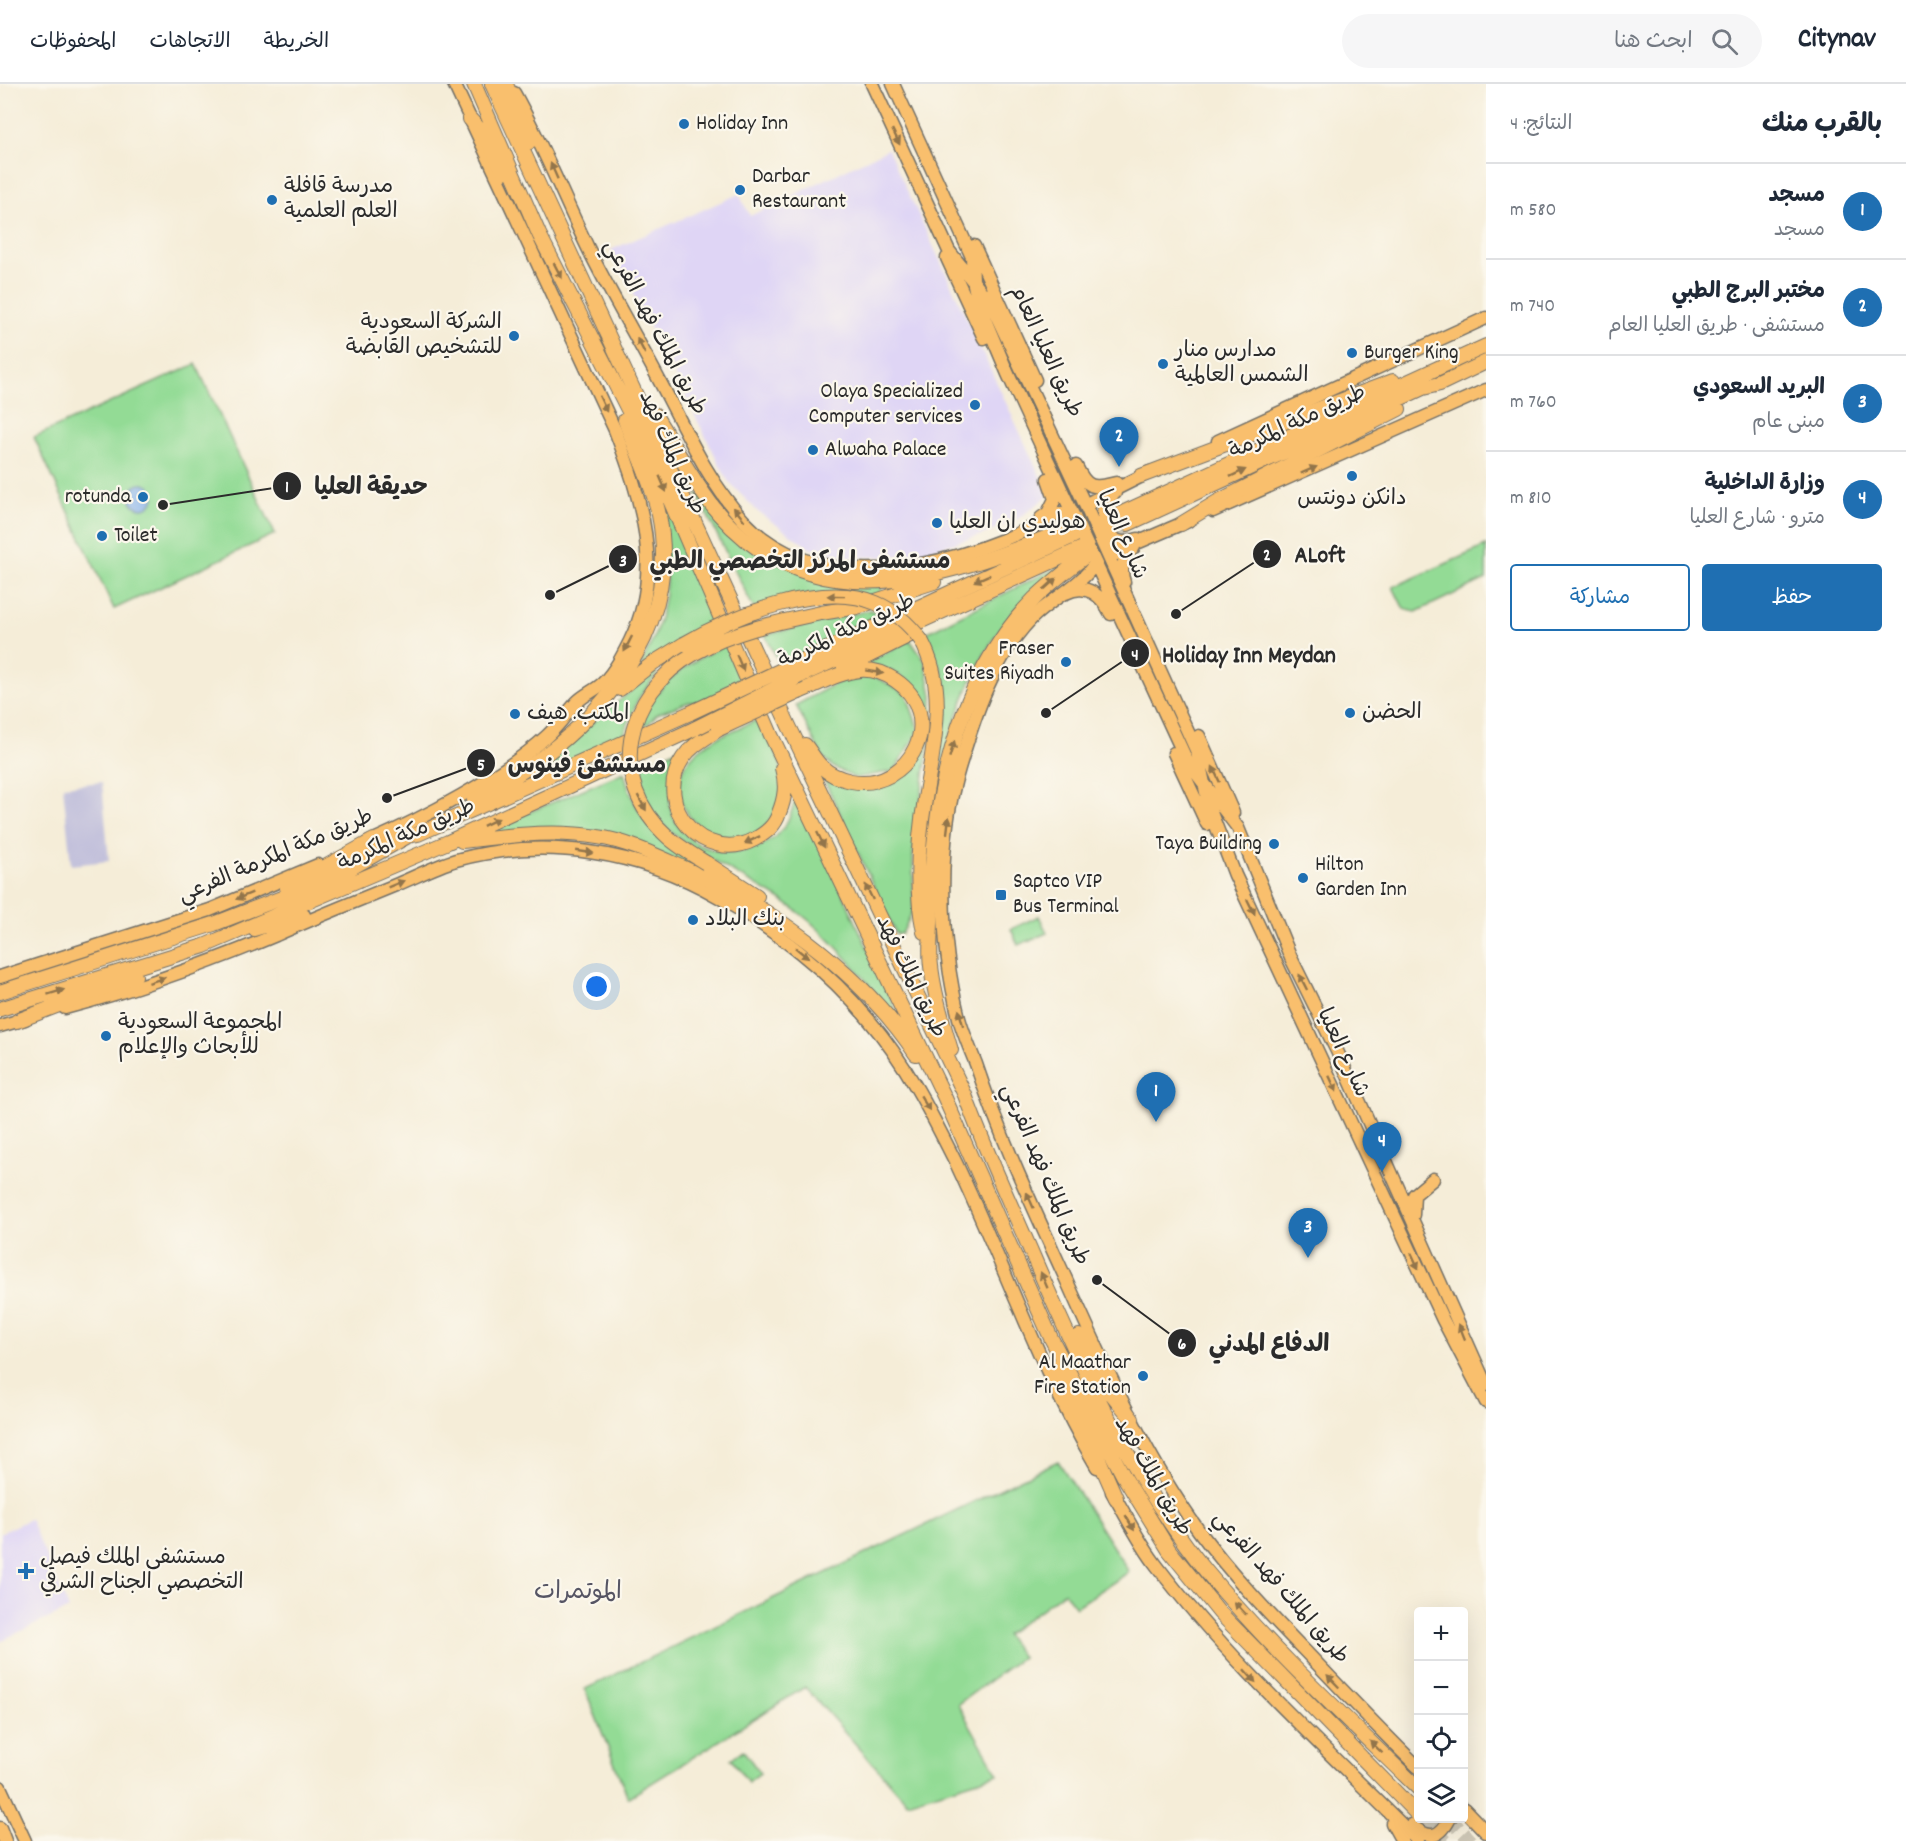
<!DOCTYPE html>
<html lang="ar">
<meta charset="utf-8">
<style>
:root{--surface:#fff;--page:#f6f6f7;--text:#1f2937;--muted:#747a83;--line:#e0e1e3;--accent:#1f6fb2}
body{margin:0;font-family:Dekko,"Playpen Sans Arabic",sans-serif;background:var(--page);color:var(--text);direction:rtl}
.controls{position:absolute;right:18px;bottom:18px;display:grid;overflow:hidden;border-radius:6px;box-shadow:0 6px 24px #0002}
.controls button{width:54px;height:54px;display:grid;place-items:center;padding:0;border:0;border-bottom:2px solid var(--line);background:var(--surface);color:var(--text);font:30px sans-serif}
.you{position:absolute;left:597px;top:903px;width:21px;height:21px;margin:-15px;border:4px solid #fff;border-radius:50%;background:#1a73e8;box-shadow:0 0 0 9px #1a73e833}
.badge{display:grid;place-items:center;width:39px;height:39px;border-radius:50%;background:var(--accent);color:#fff;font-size:20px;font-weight:700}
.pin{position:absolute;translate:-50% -50px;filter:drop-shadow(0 2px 3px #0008)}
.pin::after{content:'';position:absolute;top:32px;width:21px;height:18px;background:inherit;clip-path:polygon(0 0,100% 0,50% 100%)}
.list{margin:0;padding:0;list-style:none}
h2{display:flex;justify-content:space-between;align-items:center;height:78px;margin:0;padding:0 24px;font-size:26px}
h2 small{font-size:20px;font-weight:400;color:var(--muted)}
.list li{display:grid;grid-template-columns:39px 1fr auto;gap:18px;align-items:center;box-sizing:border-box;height:96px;padding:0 24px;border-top:2px solid var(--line)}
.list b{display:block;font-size:22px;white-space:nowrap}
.list p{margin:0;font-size:20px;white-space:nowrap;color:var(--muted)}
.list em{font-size:20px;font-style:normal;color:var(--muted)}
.actions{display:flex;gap:12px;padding:18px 24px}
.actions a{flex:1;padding:14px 0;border:2px solid var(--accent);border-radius:6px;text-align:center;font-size:21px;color:var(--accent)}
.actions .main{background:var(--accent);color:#fff}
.icon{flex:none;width:33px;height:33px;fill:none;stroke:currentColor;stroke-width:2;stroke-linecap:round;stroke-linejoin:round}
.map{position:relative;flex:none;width:1486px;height:1757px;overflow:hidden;direction:ltr}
header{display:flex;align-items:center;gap:36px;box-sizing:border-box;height:84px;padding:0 30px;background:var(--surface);border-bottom:2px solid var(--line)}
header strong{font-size:28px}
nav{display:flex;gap:33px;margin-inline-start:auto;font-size:21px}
.search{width:420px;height:54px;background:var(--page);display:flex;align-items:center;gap:15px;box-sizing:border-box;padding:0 21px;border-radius:33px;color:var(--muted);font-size:22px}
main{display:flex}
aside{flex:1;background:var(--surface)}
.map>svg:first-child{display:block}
.built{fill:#dfd5f5}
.industrial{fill:#c3c1db}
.green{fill:#93db95;stroke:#5f8360;stroke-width:1.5}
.water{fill:#80afea;stroke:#566d8a;stroke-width:1.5}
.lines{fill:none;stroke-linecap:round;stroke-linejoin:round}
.highway-tunnel{stroke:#cdc6b5;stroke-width:14;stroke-dasharray:14 7;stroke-linecap:butt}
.major-casing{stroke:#726f68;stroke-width:15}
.highway-casing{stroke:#726f68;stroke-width:16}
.major{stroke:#f9bf6d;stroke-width:12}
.highway{stroke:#f9bf6d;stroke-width:14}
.highway-bridge-casing{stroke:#726f68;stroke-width:16;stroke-linecap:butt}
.highway-bridge{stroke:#f9bf6d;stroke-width:14}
.oneway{fill:#92754c}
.poi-dot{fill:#1f6fb2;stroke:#fbf7ec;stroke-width:2}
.labels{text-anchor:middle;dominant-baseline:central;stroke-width:4.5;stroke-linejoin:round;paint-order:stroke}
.poi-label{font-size:22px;fill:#2b2b2b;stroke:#fbf7ec;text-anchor:start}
.street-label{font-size:22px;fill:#2b2b2b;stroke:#fbf7ec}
.neighbourhood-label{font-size:24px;fill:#565564;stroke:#fbf7ec}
.leader{fill:none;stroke:#2b2b2b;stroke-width:2}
.callout-dot{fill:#2b2b2b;stroke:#fbf7ec;stroke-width:2}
.mark-label{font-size:18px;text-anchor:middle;font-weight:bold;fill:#fff}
.callout-label{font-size:24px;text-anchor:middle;font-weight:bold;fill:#2b2b2b;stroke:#fbf7ec;stroke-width:4.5;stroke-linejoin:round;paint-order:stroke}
</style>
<header>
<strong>Citynav</strong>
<div class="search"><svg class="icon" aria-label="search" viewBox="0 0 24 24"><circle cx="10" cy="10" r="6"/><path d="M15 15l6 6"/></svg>ابحث هنا</div>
<nav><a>الخريطة</a><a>الاتجاهات</a><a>المحفوظات</a></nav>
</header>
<main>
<aside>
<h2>بالقرب منك<small>النتائج: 4</small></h2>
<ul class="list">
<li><span class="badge">1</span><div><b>مسجد</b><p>مسجد</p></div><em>580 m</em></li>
<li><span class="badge">2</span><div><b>مختبر البرج الطبي</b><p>مستشفى · طريق العليا العام</p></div><em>740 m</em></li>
<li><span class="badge">3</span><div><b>البريد السعودي</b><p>مبنى عام</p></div><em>760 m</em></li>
<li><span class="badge">4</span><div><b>وزارة الداخلية</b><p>مترو · شارع العليا</p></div><em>810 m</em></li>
</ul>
<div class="actions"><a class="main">حفظ</a><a>مشاركة</a></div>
</aside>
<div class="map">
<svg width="1486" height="1757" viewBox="0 0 1486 1757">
<rect width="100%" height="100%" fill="#fbf7ec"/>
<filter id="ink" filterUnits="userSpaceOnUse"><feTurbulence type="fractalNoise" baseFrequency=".0167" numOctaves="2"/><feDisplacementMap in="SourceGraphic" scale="12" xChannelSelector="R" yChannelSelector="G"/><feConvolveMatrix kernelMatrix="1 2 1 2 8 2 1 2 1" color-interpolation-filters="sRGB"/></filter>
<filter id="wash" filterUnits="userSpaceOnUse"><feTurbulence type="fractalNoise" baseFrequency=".008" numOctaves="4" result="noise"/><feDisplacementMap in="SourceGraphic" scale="24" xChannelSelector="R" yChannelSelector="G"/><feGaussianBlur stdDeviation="1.35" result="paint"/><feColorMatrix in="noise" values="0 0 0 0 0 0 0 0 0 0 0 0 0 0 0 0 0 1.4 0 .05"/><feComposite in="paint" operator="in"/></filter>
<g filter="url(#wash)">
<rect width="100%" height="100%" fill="#f5edd8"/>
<path class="built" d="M 888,65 L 1049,411 L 1018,435 L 982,451 L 930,466 L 890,473 L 849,473 L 810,464 L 758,428 L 728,397 L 611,166 L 739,110 L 750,132 Z
M 30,1435 L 69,1525 L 0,1557 L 0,1449 Z"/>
<path class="industrial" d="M 102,698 L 109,777 L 71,781 L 63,702 Z"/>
<path class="green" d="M 196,280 L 275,450 L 114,525 L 34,353 Z
M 695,406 L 743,457 L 881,503 L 882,510 L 754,525 Z
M 660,408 L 720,537 L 639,584 C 675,520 668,478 660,408 Z
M 1486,462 L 1486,495 L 1416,528 L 1404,525 L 1393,503 Z
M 1079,472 C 983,529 955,625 930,727 L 944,622 L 942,587 L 924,550 Z
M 870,526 L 882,532 L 780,580 L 765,551 Z
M 910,556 L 925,577 L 932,611 L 931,642 L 913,769 L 913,826 L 902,850 L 896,850 L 821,689 C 837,693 859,704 875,703 C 917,701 943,641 917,607 C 904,590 886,585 866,579 Z
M 729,559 L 744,599 L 704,618 L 689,618 L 657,630 L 649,639 L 637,644 C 655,599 687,579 729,559 Z
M 655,587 L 657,590 L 638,615 L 623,652 L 530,695 L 533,688 Z
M 871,591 L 906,609 L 919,647 L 894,687 L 855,694 L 833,683 L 822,672 L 796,621 L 844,595 Z
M 759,635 C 767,650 779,669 781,685 C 784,703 782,713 774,729 C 739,797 641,721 695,669 C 711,653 739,645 759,635 Z
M 688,660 C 684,673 668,711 670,722 C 681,770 738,780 774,754 C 788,744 793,724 797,709 L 905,946 C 874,907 837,857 797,827 C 756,797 689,770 656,734 C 644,721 640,702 635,685 Z
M 624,688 C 634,731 658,758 696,781 L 690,782 L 638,761 L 489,749 L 520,732 Z
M 1039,832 L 1047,849 L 1018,861 L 1011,845 Z
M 1058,1377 L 1129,1488 L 1076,1523 L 1064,1508 L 1006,1551 L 1022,1573 L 958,1620 L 998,1690 L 907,1718 L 805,1603 L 628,1714 L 585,1605 Z
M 743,1666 L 760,1689 L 748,1698 L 731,1675 Z"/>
<path class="water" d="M130 412a12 12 0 1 1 24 0a12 12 0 1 1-24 0Z"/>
</g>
<g filter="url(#ink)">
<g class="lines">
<path class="highway-tunnel" d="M 1074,452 L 1122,429
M 1083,474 L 1130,446
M 1449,1734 L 1471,1757
M 1423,1735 L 1446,1757"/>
<defs>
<path id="major" d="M 872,0 L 949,167 L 991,220 L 1086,423 L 1197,668 L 1210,726 L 1235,791 L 1443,1236 L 1486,1318
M 893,0 L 972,173 L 973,196 L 978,219 L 1008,290 L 1187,677 L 1238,744 L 1291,874 L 1337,967 L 1486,1301
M 514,9 C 542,59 563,112 588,164 C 610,209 636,252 659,296 C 685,344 706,395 743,436 C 822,522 968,479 1056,431 L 1062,429 L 1074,432
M 974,162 L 1035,296
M 947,174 L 984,254
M 1218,357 L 1486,234
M 1076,382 C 1087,405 1093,405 1116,399
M 1115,409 C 1111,412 1107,415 1105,419 C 1099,432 1108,457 1123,458 C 1128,458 1134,456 1138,455
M 1086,423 L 1092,417 L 1150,388
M 1213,427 L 1486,306
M 1041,434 L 1048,429 L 1055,415 L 1048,395
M 1103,460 L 1117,470 L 1139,458 L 1188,437
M 1095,479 C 1083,500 1050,516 1032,534 C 993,574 975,631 959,684 C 936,759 940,858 959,934 C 963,949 970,965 976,980 C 1000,1053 1033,1123 1065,1193 C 1104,1280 1143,1370 1199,1447 C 1231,1490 1269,1530 1306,1568 C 1343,1607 1380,1646 1418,1683
M 1124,498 C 1119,484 1124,474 1134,463
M 1066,509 C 1087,498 1102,512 1111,530
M 1199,652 L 1233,729
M 1174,669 L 1207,740
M 367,759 C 422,735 504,692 547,652 C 558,642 567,629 577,618 C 585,610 596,606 603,599 C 615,587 623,571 630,557 C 665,487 641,414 615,346 L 454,0
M 254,846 L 304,831
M 0,893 L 210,826 L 318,781
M 65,924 C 137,905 207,880 276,851 C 316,833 357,817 398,800 C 417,792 436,782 456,776 C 544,752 640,767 719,813 C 776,847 827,885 869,936 C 906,979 931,1029 956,1079 C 1004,1180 1040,1286 1097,1383
M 0,942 L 25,935
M 1413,1131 L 1414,1111 L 1433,1095
M 1112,1408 C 1127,1433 1139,1459 1157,1482 C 1234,1583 1329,1667 1418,1757
M 0,1703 L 25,1757
M 1464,1725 L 1486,1748
M 1392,1739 L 1402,1757
M 1411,1741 C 1428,1755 1439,1756 1450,1734
M 0,1744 L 5,1757"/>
<path id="highway" d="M 474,0 L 539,150 L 648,365 L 771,651 L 944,1012 L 1051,1254 L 1123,1391 L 1169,1466 L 1220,1529 L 1418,1731
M 492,0 L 789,642 L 965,1011 C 984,1064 1008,1114 1030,1165 C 1077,1274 1131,1395 1206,1487 C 1269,1563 1347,1635 1418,1704
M 506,0 L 528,59
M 470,35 L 485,51 L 504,88
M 654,330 C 675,362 695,402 719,430 C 819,543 954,490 1071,444
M 1141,392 L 1393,297
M 1122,429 L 1486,262
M 1128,440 L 1423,304 L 1440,300 L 1486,278
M 1181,440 L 1217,418 L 1399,325
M 821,529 L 857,523 L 934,498
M 921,556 C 949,607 933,661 925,715 C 918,757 915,806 924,848
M 792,581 L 1074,452
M 844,584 L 912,550
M 800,592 L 1080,465
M 620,605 L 653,579 L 684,560
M 799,608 C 819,600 839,588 860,586 C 873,585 884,589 895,596 C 948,631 911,708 851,697 C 841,695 829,690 822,683 C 815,677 811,668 805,661
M 719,645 C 706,654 692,661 683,674 C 651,721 704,782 755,755 C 766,749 775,742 779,729 C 785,714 787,701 782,684
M 474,716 C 578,661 685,561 659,431 C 652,398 636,368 625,336
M 462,757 C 507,752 552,745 598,753 C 625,757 651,769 675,780 C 766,819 860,886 916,970
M 706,779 L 757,812
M 287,804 L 374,756
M 0,908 L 214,840 L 310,803 L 346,787 L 408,752 L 418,750 L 690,629
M 0,925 L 204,862 L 448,758 L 696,644
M 17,937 L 135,892
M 951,966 C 943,940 934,909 931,882 C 929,867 931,851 931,836 C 930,725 953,598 1034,515 C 1049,500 1066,487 1083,474
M 1079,1252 L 1111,1309 L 1132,1335
M 1058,1282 L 1116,1414"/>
</defs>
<use href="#major" class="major-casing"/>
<use href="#highway" class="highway-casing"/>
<use href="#major" class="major"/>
<use href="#highway" class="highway"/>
<defs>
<path id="highway-bridge" d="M 684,560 C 732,532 823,496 876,519 C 895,527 909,540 921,556
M 690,629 L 792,581
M 696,644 L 800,592
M 719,645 L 799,608
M 706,779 C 693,771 679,763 668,753 C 605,697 624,609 695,569 C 733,547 778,538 821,529"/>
</defs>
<use href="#highway-bridge" class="highway-bridge-casing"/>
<use href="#highway-bridge" class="highway-bridge"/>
</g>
<defs><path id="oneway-solid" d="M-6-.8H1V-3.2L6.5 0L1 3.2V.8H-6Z" transform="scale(1.5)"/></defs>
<g class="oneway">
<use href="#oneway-solid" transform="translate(896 53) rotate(64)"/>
<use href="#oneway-solid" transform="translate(554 87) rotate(-114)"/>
<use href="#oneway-solid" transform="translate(558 187) rotate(62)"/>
<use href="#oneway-solid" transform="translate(641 262) rotate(-118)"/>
<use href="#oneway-solid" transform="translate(603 320) rotate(65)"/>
<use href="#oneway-solid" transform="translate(1309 386) rotate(-23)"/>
<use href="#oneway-solid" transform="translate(1238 389) rotate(-25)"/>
<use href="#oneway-solid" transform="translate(663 400) rotate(67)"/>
<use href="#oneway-solid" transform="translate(739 430) rotate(-129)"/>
<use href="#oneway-solid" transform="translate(982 494) rotate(156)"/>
<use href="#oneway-solid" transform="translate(1050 500) rotate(-42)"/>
<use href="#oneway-solid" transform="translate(836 512) rotate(-179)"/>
<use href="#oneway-solid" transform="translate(628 560) rotate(117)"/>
<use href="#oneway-solid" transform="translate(740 579) rotate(67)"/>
<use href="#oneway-solid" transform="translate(875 588) rotate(10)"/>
<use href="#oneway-solid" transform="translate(952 665) rotate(-73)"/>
<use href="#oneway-solid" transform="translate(1216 690) rotate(-115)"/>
<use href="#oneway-solid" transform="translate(642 719) rotate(61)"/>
<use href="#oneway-solid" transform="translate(491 738) rotate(-25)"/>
<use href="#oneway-solid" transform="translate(948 741) rotate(-83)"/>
<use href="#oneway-solid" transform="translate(752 756) rotate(155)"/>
<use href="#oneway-solid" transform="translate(821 756) rotate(64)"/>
<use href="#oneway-solid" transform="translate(585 768) rotate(8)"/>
<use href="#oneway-solid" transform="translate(396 800) rotate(-22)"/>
<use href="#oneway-solid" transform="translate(869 808) rotate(-116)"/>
<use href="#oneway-solid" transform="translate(244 812) rotate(158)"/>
<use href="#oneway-solid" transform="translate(1251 823) rotate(64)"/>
<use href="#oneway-solid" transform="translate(802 869) rotate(39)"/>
<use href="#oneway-solid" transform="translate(157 896) rotate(-18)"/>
<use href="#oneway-solid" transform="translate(1303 898) rotate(-117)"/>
<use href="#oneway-solid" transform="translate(56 908) rotate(-17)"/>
<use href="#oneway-solid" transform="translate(961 934) rotate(-105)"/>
<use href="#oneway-solid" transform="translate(1333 1000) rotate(65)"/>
<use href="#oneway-solid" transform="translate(925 1019) rotate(59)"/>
<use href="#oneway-solid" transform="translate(1030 1116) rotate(-114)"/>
<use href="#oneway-solid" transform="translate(1415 1177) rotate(65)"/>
<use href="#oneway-solid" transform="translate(1044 1196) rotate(-113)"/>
<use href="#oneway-solid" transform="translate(1462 1248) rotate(-112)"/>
<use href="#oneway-solid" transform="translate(1130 1439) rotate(60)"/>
<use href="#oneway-solid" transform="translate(1240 1524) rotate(-133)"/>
<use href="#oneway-solid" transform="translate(1250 1592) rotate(48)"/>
<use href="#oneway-solid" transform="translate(1333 1597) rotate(-134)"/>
<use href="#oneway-solid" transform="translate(1376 1663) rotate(-136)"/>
</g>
</g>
<g class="poi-dot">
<circle cx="684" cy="40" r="6"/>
<circle cx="740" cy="106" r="6"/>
<circle cx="272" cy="116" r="6"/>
<circle cx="514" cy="252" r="6"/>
<circle cx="1352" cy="269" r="6"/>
<circle cx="1163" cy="280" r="6"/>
<circle cx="975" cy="321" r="6"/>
<circle cx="813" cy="366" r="6"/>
<circle cx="1352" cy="392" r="6"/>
<circle cx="143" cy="413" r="6"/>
<circle cx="937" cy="439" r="6"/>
<circle cx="102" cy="452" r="6"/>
<circle cx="1066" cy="578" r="6"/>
<circle cx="1350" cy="629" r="6"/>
<circle cx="515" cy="630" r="6"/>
<circle cx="1274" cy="760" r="6"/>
<circle cx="1303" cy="794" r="6"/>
<rect x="995" y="805" width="12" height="12" rx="3"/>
<circle cx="693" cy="836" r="6"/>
<circle cx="106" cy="952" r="6"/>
<circle cx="1143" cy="1292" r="6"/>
<path d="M23 1478h6v6h6v6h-6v6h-6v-6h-6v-6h6z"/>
</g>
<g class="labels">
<g class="poi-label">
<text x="696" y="40">Holiday Inn</text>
<text x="752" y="93">Darbar<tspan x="752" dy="25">Restaurant</tspan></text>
<text x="284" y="103">مدرسة قافلة<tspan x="284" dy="25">العلم العلمية</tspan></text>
<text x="502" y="239" text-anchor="end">الشركة السعودية<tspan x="502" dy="25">للتشخيص القابضة</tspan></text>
<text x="1175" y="267">مدارس منار<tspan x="1175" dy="25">الشمس العالمية</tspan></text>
<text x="1364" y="269">Burger King</text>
<text x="963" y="308" text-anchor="end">Olaya Specialized<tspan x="963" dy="25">Computer services</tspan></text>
<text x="825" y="366">Alwaha Palace</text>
<text x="131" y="413" text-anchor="end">rotunda</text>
<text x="1352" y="415" text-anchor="middle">دانكن دونتس</text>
<text x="949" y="439">هوليدي ان العليا</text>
<text x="114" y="452">Toilet</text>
<text x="1054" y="565" text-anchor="end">Fraser<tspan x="1054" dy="25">Suites Riyadh</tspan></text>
<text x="1362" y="629">الحضن</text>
<text x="527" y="630">المكتب. هيف</text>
<text x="1262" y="760" text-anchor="end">Taya Building</text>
<text x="1315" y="781">Hilton<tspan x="1315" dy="25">Garden Inn</tspan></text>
<text x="1013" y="798">Saptco VIP<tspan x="1013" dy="25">Bus Terminal</tspan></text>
<text x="705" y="836">بنك البلاد</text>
<text x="118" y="939">المجموعة السعودية<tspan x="118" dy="25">للأبحاث والإعلام</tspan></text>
<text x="1131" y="1279" text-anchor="end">Al Maathar<tspan x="1131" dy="25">Fire Station</tspan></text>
<text x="40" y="1474">مستشفى الملك فيصل<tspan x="40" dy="25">التخصصي الجناح الشرقي</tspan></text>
</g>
<g class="street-label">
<text transform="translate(654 244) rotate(62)">طريق الملك فهد الفرعي</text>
<text transform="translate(1045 268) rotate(65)">طريق العليا العام</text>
<text transform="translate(1298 339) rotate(-25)">طريق مكة المكرمة</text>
<text transform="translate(671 369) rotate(66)">طريق الملك فهد</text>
<text transform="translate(1121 451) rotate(66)">شارع العليا</text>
<text transform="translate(847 548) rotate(-25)">طريق مكة المكرمة</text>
<text transform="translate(407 752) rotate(-24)">طريق مكة المكرمة</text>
<text transform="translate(276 773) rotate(-23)">طريق مكة المكرمة الفرعي</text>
<text transform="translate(910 893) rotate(64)">طريق الملك فهد</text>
<text transform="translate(1342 969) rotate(65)">شارع العليا</text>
<text transform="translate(1044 1091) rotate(67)">طريق الملك فهد الفرعي</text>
<text transform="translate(1152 1393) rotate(60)">طريق الملك فهد</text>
<text transform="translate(1280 1504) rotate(49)">طريق الملك فهد الفرعي</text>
</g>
<g class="neighbourhood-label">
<text x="578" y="1509">الموتمرات</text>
</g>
</g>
<path class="leader" d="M163 421L287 402M1176 530L1267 470M550 511L623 475M1046 629L1135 569M387 714L481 679M1097 1196L1182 1259"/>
<g class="callout-dot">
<circle cx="163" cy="421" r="6"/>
<circle cx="1176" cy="530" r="6"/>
<circle cx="550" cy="511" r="6"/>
<circle cx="1046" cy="629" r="6"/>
<circle cx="387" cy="714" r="6"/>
<circle cx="1097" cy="1196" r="6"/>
<circle cx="287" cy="402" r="15"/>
<circle cx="1267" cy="470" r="15"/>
<circle cx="623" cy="475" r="15"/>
<circle cx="1135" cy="569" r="15"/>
<circle cx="481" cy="679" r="15"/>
<circle cx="1182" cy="1259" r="15"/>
</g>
<g class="mark-label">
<text x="287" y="408">1</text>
<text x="1267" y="476">2</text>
<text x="623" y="482">3</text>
<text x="1135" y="576">4</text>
<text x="481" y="686">5</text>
<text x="1182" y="1265">6</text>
</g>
<g class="callout-label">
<text x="371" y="410">حديقة العليا</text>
<text x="1320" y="478">ALoft</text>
<text x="800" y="484">مستشفى المركز التخصصي الطبي</text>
<text x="1249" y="578">Holiday Inn Meydan</text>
<text x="587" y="688">مستشفئ فينوس</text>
<text x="1269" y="1267">الدفاع المدني</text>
</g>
</svg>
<div class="controls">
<button>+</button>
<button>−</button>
<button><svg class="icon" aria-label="locate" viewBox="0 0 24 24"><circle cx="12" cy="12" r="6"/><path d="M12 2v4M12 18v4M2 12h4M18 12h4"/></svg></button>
<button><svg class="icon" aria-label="layers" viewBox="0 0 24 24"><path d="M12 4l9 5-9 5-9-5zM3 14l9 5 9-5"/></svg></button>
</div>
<div class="you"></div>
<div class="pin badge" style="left:1156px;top:1038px">1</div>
<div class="pin badge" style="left:1119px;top:383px">2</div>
<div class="pin badge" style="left:1308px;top:1174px">3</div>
<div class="pin badge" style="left:1382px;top:1088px">4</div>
</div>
</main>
